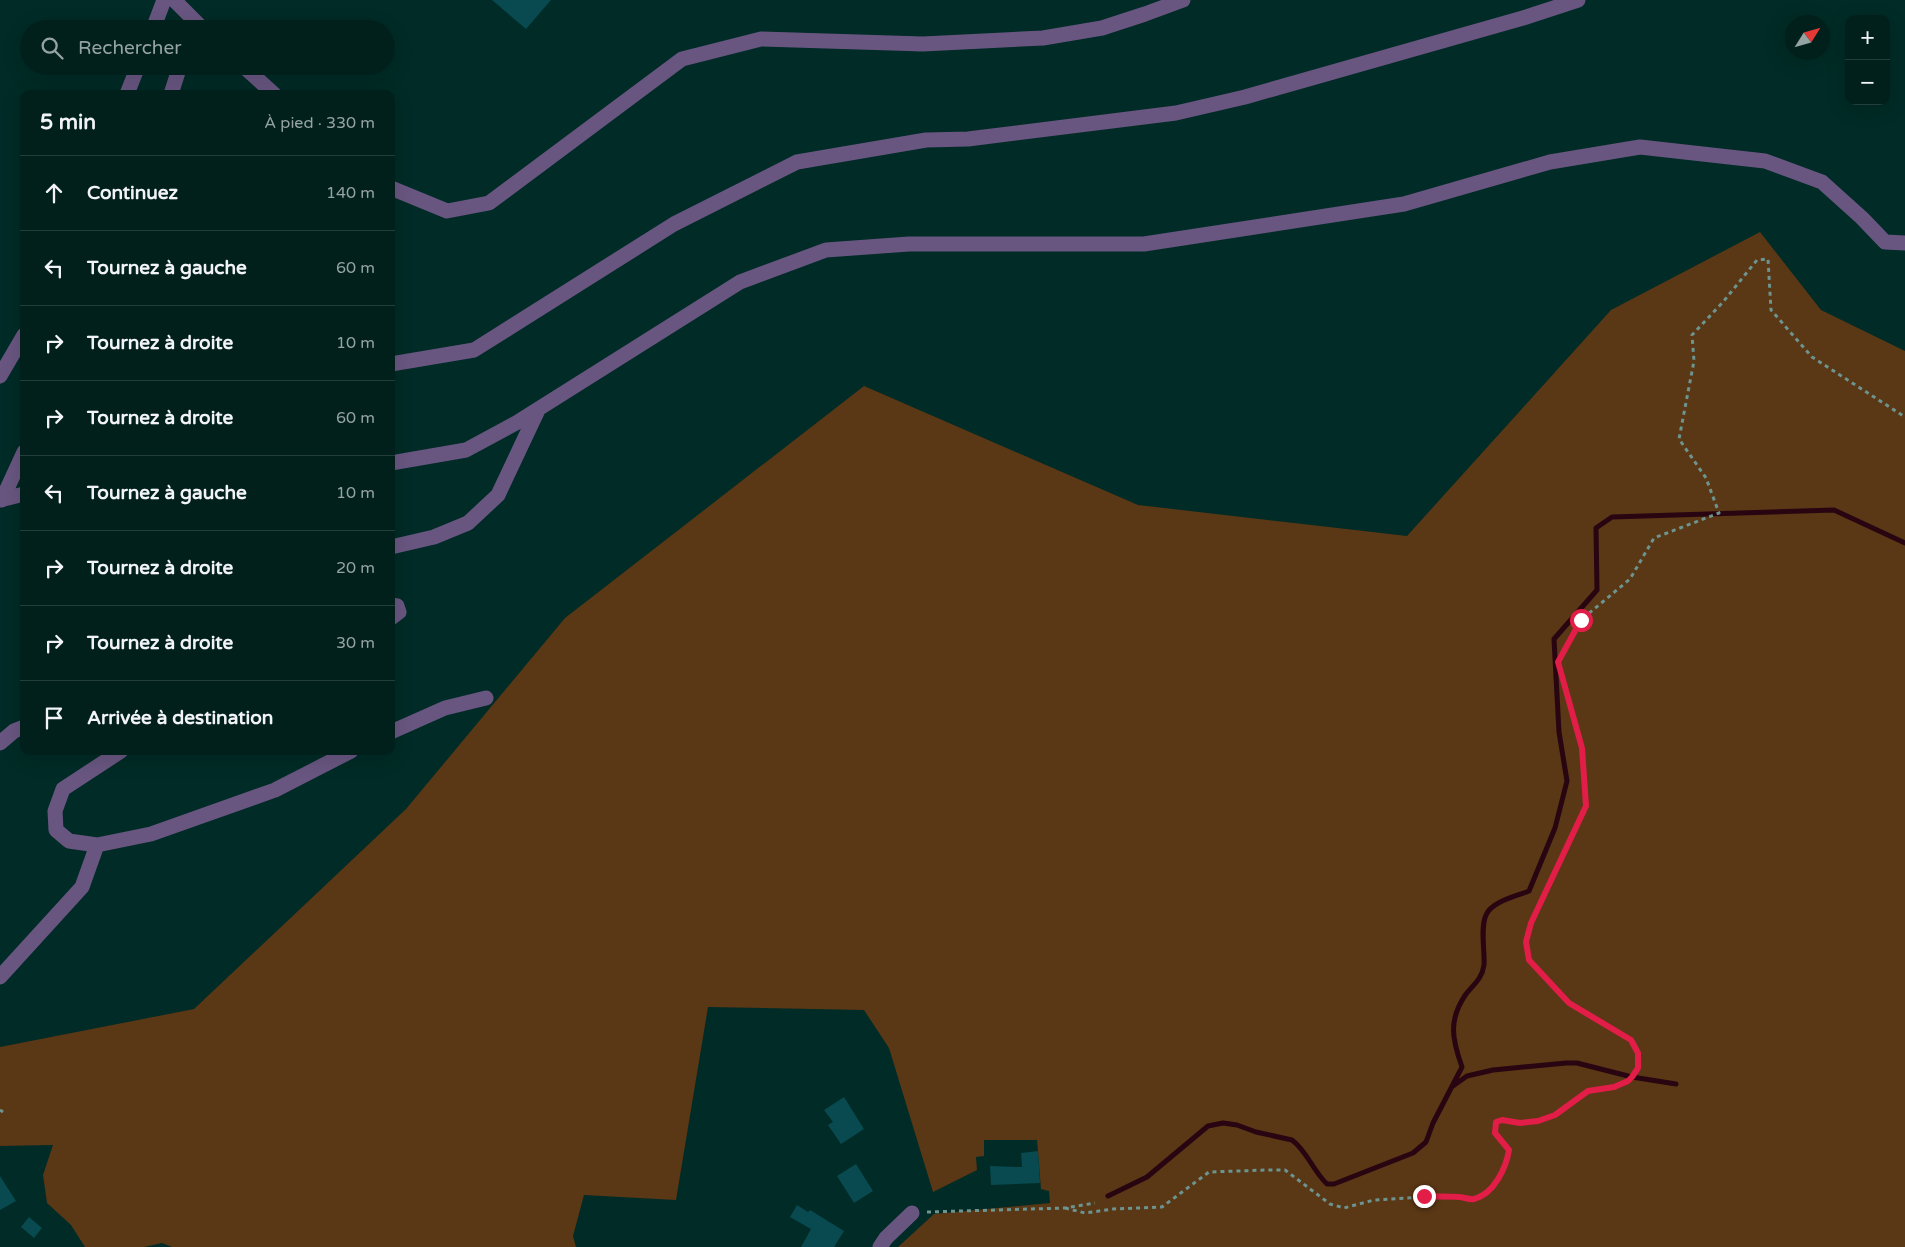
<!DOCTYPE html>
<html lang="fr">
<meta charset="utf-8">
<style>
:root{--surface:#01201c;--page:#0f2d29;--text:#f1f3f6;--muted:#96a3a3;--line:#233e3b}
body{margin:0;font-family:"Varela Round",sans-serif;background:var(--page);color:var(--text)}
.controls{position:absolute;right:15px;top:15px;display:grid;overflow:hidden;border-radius:10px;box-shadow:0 5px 20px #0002}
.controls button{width:45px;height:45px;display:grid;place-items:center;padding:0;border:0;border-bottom:1px solid var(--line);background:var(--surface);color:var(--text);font:25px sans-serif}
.compass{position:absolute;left:1785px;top:15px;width:45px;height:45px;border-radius:50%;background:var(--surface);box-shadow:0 5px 20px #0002;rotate:53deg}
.stop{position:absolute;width:15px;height:15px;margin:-11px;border:4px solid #e11d48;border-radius:50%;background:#fff}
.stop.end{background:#e11d48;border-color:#fff;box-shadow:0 1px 5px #0008}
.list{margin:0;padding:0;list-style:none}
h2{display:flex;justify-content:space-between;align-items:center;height:65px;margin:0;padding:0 20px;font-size:21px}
h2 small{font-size:16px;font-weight:400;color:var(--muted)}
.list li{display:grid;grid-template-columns:32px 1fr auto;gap:15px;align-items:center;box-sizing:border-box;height:75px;padding:0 20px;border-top:1px solid var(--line)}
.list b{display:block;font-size:19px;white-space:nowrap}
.list em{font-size:16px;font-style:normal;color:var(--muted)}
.icon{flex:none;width:28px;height:28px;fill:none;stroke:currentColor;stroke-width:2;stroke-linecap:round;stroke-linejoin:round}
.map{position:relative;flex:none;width:1905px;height:1247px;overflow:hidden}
.search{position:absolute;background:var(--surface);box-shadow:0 5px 20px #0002;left:20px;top:20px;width:375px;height:55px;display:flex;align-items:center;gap:12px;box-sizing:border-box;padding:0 18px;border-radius:28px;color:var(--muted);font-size:19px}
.panel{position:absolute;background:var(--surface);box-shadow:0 5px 20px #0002;left:20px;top:90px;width:375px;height:665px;border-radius:10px}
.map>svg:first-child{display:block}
.green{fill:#5a3715}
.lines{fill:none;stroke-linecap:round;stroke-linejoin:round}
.stream{stroke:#280511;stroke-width:5}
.building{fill:#084a4f}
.path{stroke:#6d948f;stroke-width:3;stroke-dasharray:4 4;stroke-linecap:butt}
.minor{stroke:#685680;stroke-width:15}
.route{stroke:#e11d48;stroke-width:6}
</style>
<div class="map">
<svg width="1905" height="1247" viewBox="0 0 1905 1247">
<rect width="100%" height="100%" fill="#012b26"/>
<path class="green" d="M 1760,232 L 1821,310 L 1905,351 L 1905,1247 L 898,1247 L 934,1214 L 1050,1203 L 1049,1191 L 1041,1189 L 1037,1140 L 984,1140 L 984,1156 L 976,1157 L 977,1170 L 933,1192 L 889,1048 L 864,1010 L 708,1007 L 676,1200 L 584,1195 L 573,1236 L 576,1247 L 172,1247 L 162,1243 L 144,1247 L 85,1247 L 71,1225 L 47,1203 L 43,1175 L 53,1145 L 0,1146 L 0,1047 L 194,1009 L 406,809 L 565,618 L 864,386 L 1138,505 L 1407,536 L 1611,310 Z"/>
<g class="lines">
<path class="stream" d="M 1453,1086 L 1467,1076 L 1493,1070 L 1566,1063 L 1577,1063 L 1632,1077 L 1676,1084
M 1108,1196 L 1147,1177 L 1208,1126 L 1223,1123 L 1237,1125 L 1256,1132 L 1292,1140 C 1307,1151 1313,1171 1327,1184 L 1334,1184 L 1413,1153 L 1426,1142 L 1433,1123 L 1462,1067 C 1452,1039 1448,1020 1466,994 C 1474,984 1482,979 1484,965 C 1485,951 1480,928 1486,915 C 1492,901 1517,896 1529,891 L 1555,828 L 1567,781 L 1559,732 L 1554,639 L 1597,590 L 1596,528 L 1612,517 L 1834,510 L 1905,543"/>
</g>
<path class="building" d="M 492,0 L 551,0 L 526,29 Z
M 844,1097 L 864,1129 L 841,1144 L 828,1125 L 833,1122 L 824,1110 Z
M 1038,1151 L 1040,1183 L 991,1185 L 990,1166 L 1022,1167 L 1021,1153 Z
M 856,1164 L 873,1191 L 854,1203 L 837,1176 Z
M 0,1176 L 16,1201 L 0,1210 Z
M 797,1205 L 808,1212 L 810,1210 L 844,1231 L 834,1247 L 801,1247 L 811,1229 L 790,1217 Z
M 29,1217 L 42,1228 L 34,1238 L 21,1227 Z"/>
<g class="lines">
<path class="path" d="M 0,1110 L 3,1112
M 1065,1208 L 1085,1213 L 1113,1209 L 1162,1207 L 1209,1172 L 1267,1170 L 1285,1170 L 1330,1204 L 1344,1208 L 1374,1200 L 1424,1197 L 1458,1197 L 1473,1199 L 1486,1192 L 1497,1181 L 1507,1163 L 1509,1150 L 1495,1133 L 1496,1122 L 1502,1120 L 1520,1123 L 1537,1121 L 1555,1115 L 1589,1091 L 1615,1087 L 1628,1081 L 1632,1077 L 1638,1068 L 1638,1053 L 1631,1040 L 1569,1003 L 1529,960 L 1526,942 L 1531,923 L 1586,806 L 1582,748 L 1558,662 L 1581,620 L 1630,579 L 1654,538 L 1719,513 L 1706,478 L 1679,439 L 1694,361 L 1692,335 L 1723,302 L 1757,260 L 1768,259 L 1771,310 L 1812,357 L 1905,417
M 927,1212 L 1065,1208 L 1095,1203"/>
<path class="minor" d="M 174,0 L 203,29
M 153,29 L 164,0
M 243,66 L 274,94
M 127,94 L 138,66
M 171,94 L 180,66
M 391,188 L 447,211 L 489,203 L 682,59 L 761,39 L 923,44 L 1043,38 L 1102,28 L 1145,14 L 1183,0
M 391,364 L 474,350 L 674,224 L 797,162 L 926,140 L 968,139 L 1176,113 L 1245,97 L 1523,18 L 1578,0
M 0,376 L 24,335
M 391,463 L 466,450 L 516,423 L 740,282 L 826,250 L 909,244 L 1144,244 L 1404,204 L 1550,162 L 1640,147 L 1765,161 L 1822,182 L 1862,218 L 1885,242 L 1905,243
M 0,500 L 24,494
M 2,500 L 24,452
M 391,547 L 434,537 L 468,523 L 498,495 L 538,410
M 391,605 L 397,606 L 399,612 L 391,618
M 391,732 L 445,708 L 486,698
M 0,743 L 14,731 L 24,727
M 121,751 L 63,789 L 55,811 L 56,830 L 69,841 L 97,845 L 151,834 L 275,790 L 351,751
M 0,977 L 82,887 L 97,845
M 880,1247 L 886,1238 L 912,1213"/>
</g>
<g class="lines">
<path class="route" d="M 1424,1196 C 1435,1197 1447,1196 1459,1197 C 1463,1197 1470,1200 1474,1199 C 1494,1194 1506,1168 1509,1150 L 1495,1133 L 1496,1122 L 1502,1120 L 1520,1123 L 1538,1121 L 1555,1115 L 1588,1091 L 1614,1087 L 1628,1081 L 1632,1077 L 1638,1068 L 1638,1053 L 1631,1040 L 1569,1003 L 1529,960 L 1526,942 L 1531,923 L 1586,806 L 1582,748 L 1558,662 L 1581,620"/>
</g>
</svg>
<div class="controls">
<button>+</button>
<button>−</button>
</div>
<svg class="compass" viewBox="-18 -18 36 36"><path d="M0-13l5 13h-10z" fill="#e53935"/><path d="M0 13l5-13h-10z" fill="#96a3a3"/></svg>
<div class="stop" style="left:1581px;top:620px"></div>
<div class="stop end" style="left:1424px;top:1196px"></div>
<div class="search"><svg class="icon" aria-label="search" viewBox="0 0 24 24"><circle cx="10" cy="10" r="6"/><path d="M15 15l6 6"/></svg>Rechercher</div>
<section class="panel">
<h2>5 min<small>À pied · 330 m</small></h2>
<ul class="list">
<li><svg class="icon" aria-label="ahead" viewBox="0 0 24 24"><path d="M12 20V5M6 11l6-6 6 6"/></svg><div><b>Continuez</b></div><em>140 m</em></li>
<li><svg class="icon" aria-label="left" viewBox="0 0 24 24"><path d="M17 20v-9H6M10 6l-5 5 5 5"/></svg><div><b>Tournez à gauche</b></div><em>60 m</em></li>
<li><svg class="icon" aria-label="right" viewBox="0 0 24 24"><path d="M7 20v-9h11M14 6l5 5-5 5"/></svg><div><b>Tournez à droite</b></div><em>10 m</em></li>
<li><svg class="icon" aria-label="right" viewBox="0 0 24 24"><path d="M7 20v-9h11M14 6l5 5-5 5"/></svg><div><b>Tournez à droite</b></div><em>60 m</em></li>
<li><svg class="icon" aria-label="left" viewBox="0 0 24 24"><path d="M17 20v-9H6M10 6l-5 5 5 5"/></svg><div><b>Tournez à gauche</b></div><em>10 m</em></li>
<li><svg class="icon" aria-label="right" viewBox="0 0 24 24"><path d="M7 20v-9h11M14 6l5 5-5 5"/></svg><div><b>Tournez à droite</b></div><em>20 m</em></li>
<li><svg class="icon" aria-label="right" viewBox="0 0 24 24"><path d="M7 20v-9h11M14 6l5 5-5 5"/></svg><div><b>Tournez à droite</b></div><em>30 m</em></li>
<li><svg class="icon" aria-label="arrive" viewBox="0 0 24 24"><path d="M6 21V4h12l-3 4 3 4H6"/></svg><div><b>Arrivée à destination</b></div></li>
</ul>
</section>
</div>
